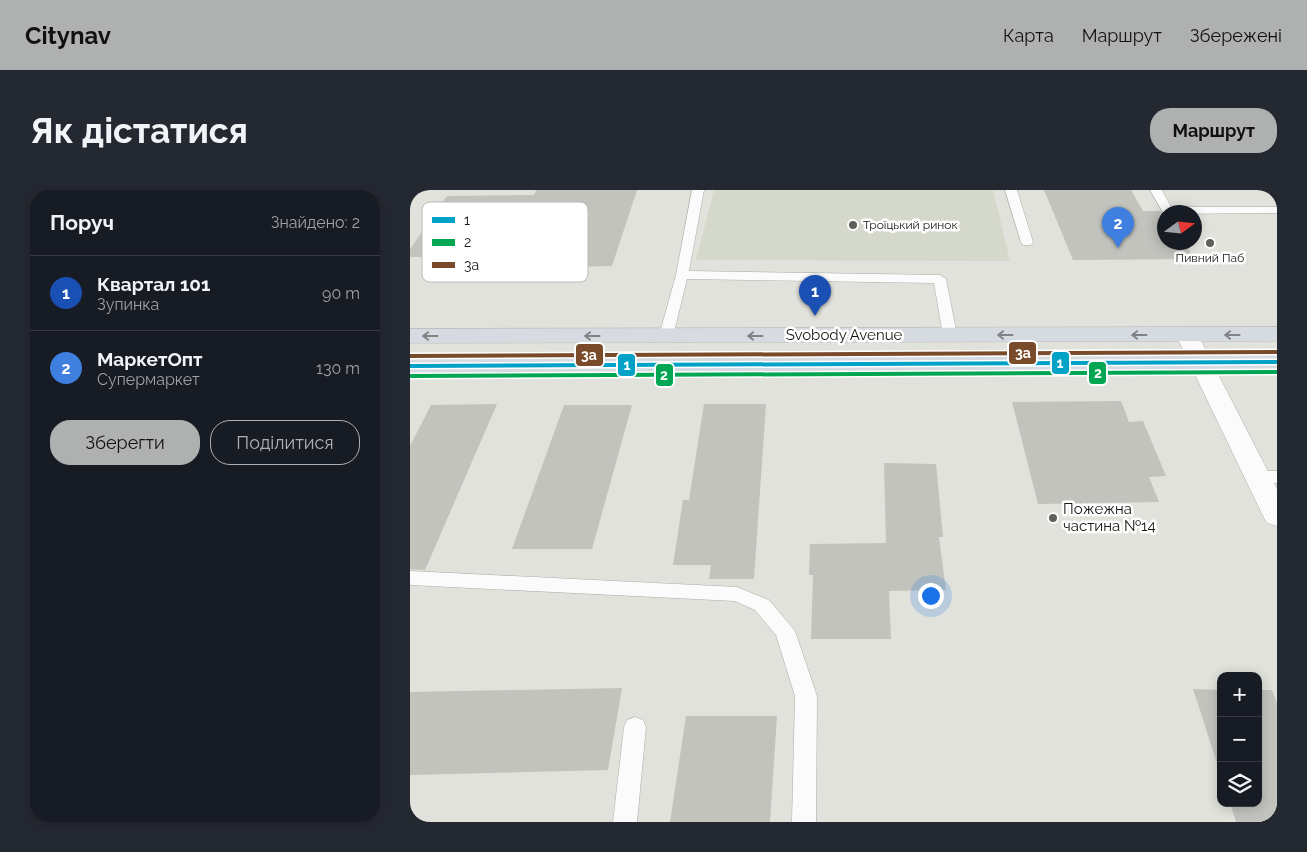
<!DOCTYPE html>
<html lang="uk">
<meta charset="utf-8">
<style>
:root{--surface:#171b24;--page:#242831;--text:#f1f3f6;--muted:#9ea1a6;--line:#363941;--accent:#afb0b0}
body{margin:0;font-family:Raleway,sans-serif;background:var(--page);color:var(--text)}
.controls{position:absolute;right:15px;bottom:15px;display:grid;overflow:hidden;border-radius:10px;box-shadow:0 2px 12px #0003}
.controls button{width:45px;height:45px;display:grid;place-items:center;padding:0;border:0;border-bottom:1px solid var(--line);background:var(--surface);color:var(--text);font:25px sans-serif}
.compass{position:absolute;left:747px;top:15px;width:45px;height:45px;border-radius:50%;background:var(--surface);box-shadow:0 2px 12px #0003;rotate:75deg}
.you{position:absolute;left:520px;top:405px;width:18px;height:18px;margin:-12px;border:4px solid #fff;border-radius:50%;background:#1a73e8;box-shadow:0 0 0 8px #1a73e833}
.badge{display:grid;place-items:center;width:32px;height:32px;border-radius:50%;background:var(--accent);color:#fff;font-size:16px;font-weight:700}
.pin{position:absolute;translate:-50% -41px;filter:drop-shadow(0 1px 2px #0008)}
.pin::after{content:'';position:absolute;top:26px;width:18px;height:15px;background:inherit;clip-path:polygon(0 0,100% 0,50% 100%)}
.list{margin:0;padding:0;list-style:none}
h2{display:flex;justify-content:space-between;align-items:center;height:65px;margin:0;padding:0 20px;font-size:21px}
h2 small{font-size:16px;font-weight:400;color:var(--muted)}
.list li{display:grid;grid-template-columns:32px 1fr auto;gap:15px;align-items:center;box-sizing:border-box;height:75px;padding:0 20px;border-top:1px solid var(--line)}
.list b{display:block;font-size:19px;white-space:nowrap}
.list p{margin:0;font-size:16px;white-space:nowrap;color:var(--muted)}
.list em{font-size:16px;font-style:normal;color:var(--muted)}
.actions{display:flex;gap:10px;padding:15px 20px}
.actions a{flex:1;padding:11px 0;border:1px solid var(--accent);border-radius:20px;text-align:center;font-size:18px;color:var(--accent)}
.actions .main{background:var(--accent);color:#111}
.icon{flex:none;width:28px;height:28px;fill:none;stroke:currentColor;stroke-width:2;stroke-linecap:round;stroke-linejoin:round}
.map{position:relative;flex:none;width:867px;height:632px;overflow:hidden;border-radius:20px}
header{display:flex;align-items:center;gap:30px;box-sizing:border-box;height:70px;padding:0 25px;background:var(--accent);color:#111}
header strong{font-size:24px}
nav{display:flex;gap:28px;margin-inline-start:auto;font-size:18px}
.intro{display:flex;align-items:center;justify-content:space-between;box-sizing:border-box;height:120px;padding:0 30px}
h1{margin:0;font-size:35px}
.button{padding:12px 22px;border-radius:20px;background:var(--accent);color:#111;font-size:18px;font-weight:700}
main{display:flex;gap:30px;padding:0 30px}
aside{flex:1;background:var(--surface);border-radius:20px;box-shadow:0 2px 12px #0003}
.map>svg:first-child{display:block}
.built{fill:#d5d9cb}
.building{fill:#c2c3bd}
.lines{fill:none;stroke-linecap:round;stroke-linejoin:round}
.lane-casing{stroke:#acada8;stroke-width:1}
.street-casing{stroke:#acada8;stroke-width:1}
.highway-casing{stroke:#bdbeba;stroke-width:1}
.path{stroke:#c1c2bf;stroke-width:2.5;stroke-dasharray:0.5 2.5;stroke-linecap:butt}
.lane{fill:#fafbfa;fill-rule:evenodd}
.street{fill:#fafbfa;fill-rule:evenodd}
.highway{fill:#d6dae1;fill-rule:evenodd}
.bus-1-casing{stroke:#fff;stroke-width:3}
.bus-2-casing{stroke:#fff;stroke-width:3}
.bus-3-casing{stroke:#fff;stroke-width:3}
.bus-1{fill:#01a2c5;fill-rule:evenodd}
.bus-2{fill:#00a651;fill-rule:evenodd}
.bus-3{fill:#7a4b2a;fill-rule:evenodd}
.oneway{stroke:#808385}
.poi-dot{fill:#5e5f5a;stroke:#fff;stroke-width:2}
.labels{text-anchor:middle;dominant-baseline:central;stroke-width:5;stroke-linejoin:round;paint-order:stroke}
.far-poi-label{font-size:12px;fill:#171814;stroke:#fff;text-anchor:start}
.street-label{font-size:15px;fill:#171814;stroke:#fff}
.poi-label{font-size:15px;fill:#171814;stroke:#fff;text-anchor:start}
.key{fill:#fff;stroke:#b9bab8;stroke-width:1}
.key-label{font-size:14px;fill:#171814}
.line-badge{stroke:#fff;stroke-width:2}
.badge-label{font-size:14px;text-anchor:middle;font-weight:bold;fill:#fff}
</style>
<header>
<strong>Citynav</strong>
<nav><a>Карта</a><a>Маршрут</a><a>Збережені</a></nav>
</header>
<div class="intro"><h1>Як дістатися</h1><a class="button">Маршрут</a></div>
<main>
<aside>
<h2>Поруч<small>Знайдено: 2</small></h2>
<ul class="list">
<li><span class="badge" style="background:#1a4fb4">1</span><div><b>Квартал 101</b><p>Зупинка</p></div><em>90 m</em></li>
<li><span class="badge" style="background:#3f7fe0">2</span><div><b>МаркетОпт</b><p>Супермаркет</p></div><em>130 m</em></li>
</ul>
<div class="actions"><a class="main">Зберегти</a><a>Поділитися</a></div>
</aside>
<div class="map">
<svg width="867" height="632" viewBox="0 0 867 632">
<rect width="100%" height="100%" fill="#e1e2db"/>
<path class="built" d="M 304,0 L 583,0 L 600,71 L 286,70 Z"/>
<path class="building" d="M 126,0 L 227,0 L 202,76 L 144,77 L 149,63 L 58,64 L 57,67 L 0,67 L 0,59 L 37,6 L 124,5 Z
M 634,0 L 721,0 L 733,21 L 750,21 L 754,26 L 754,52 L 775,52 L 784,69 L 663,70 Z
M 711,211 L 719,232 L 733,231 L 756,286 L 739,287 L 749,312 L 628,314 L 602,212 Z
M 87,214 L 15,380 L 0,379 L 0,256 L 21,215 Z
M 294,214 L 356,214 L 344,389 L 299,389 L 301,375 L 263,375 L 273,310 L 279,310 Z
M 154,215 L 222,215 L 182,359 L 102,359 Z
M 474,273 L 526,274 L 533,347 L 529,347 L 536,400 L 479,401 L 481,449 L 401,449 L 403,385 L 399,385 L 400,354 L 476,353 Z
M 212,498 L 198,580 L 0,585 L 0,502 Z
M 783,499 L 811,500 L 811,586 L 808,576 Z
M 848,500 L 862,500 L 867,513 L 867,632 L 826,632 L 820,613 L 848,613 Z
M 276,526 L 367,526 L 360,632 L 260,632 Z"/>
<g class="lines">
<defs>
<path id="lane" d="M 282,0 L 294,0 L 279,81 L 530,85 L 536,89 L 547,145 L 540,149 L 533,145 L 524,93 L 277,89 L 263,146 L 261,149 L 251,149 L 249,146 L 266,85 Z
M 595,0 L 607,0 L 623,52 L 621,55 L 613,55 L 611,52 Z
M 740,0 L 752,0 L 761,17 L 867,17 L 867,23 L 754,24 Z
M 859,0 L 867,0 L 867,6 L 863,5 Z
M 848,281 L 867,281 L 867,293 L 842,291 L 840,287 L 842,283 Z
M 0,381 L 327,397 L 359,410 L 385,441 L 407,506 L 406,632 L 382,632 L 385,506 L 366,445 L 345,420 L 325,411 L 0,395 Z
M 225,527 L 233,530 L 236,537 L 227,632 L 203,632 L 214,537 L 217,530 Z"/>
<path id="street" d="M 777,138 L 785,140 L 788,145 L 867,299 L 867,336 L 857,333 L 853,326 L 766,145 L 769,140 Z"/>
<path id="highway" d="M 867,137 L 867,151 L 0,153 L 0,139 Z
M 867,165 L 867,179 L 0,183 L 0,169 Z"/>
</defs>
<use href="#lane" class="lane-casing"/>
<use href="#street" class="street-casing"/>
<use href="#highway" class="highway-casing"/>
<path class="path" d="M 784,51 L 786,53"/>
<use href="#lane" class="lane"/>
<use href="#street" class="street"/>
<use href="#highway" class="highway"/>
<defs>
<path id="bus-1" d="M 867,170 L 867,174 L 0,178 L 0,174 Z"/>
<path id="bus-2" d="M 867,180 L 867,184 L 0,188 L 0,184 Z"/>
<path id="bus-3" d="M 867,160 L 867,164 L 0,168 L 0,164 Z"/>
</defs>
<use href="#bus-1" class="bus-1-casing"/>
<use href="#bus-2" class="bus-2-casing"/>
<use href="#bus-3" class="bus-3-casing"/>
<use href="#bus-1" class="bus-1"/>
<use href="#bus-2" class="bus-2"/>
<use href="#bus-3" class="bus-3"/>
</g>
<defs><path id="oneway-shaft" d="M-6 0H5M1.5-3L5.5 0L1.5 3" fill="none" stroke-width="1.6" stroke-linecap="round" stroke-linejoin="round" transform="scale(1.25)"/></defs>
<g class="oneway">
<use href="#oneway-shaft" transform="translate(595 145) rotate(180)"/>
<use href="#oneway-shaft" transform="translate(729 145) rotate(180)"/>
<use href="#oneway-shaft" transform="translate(822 145) rotate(180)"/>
<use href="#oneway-shaft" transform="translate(20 146) rotate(-180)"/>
<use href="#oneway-shaft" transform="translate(182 146) rotate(-180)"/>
<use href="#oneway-shaft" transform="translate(345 146) rotate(180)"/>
</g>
<g class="poi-dot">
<circle cx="443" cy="35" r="5"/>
<circle cx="800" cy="53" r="5"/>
<circle cx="643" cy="328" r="5"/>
</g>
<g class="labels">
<g class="far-poi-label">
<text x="453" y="35">Троїцький ринок</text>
<text x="800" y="68" text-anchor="middle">Пивний Паб</text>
</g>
<g class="street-label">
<text x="434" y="145">Svobody Avenue</text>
</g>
<g class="poi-label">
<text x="653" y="319">Пожежна<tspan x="653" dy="17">частина №14</tspan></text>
</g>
</g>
<rect x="12" y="12" width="166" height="80" rx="8" class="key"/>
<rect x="22" y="27" width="23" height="6" fill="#01a2c5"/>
<rect x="22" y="49" width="23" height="7" fill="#00a651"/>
<rect x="22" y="72" width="23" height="6" fill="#7a4b2a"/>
<g class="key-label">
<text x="54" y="35">1</text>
<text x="54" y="57">2</text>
<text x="54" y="80">3а</text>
</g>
<g class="line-badge">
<rect x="598" y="151" width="29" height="24" rx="5" fill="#7a4b2a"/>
<rect x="165" y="153" width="29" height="24" rx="5" fill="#7a4b2a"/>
<rect x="641" y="161" width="19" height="24" rx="5" fill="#01a2c5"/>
<rect x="207" y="163" width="19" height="24" rx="5" fill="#01a2c5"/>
<rect x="678" y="171" width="19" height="24" rx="5" fill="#00a651"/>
<rect x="245" y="173" width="19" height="24" rx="5" fill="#00a651"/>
</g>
<g class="badge-label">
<text x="613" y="168">3а</text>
<text x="179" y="170">3а</text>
<text x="650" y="178">1</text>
<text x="217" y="180">1</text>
<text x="688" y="188">2</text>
<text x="254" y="190">2</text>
</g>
</svg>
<div class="controls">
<button>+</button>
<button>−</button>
<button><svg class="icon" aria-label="layers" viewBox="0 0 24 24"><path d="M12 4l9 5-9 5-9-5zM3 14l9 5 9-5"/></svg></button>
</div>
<svg class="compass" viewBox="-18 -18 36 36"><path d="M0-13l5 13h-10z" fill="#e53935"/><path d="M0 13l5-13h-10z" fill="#9ea1a6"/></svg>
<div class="you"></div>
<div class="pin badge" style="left:405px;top:126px;background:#1a4fb4">1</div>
<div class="pin badge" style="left:708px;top:58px;background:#3f7fe0">2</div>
</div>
</main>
